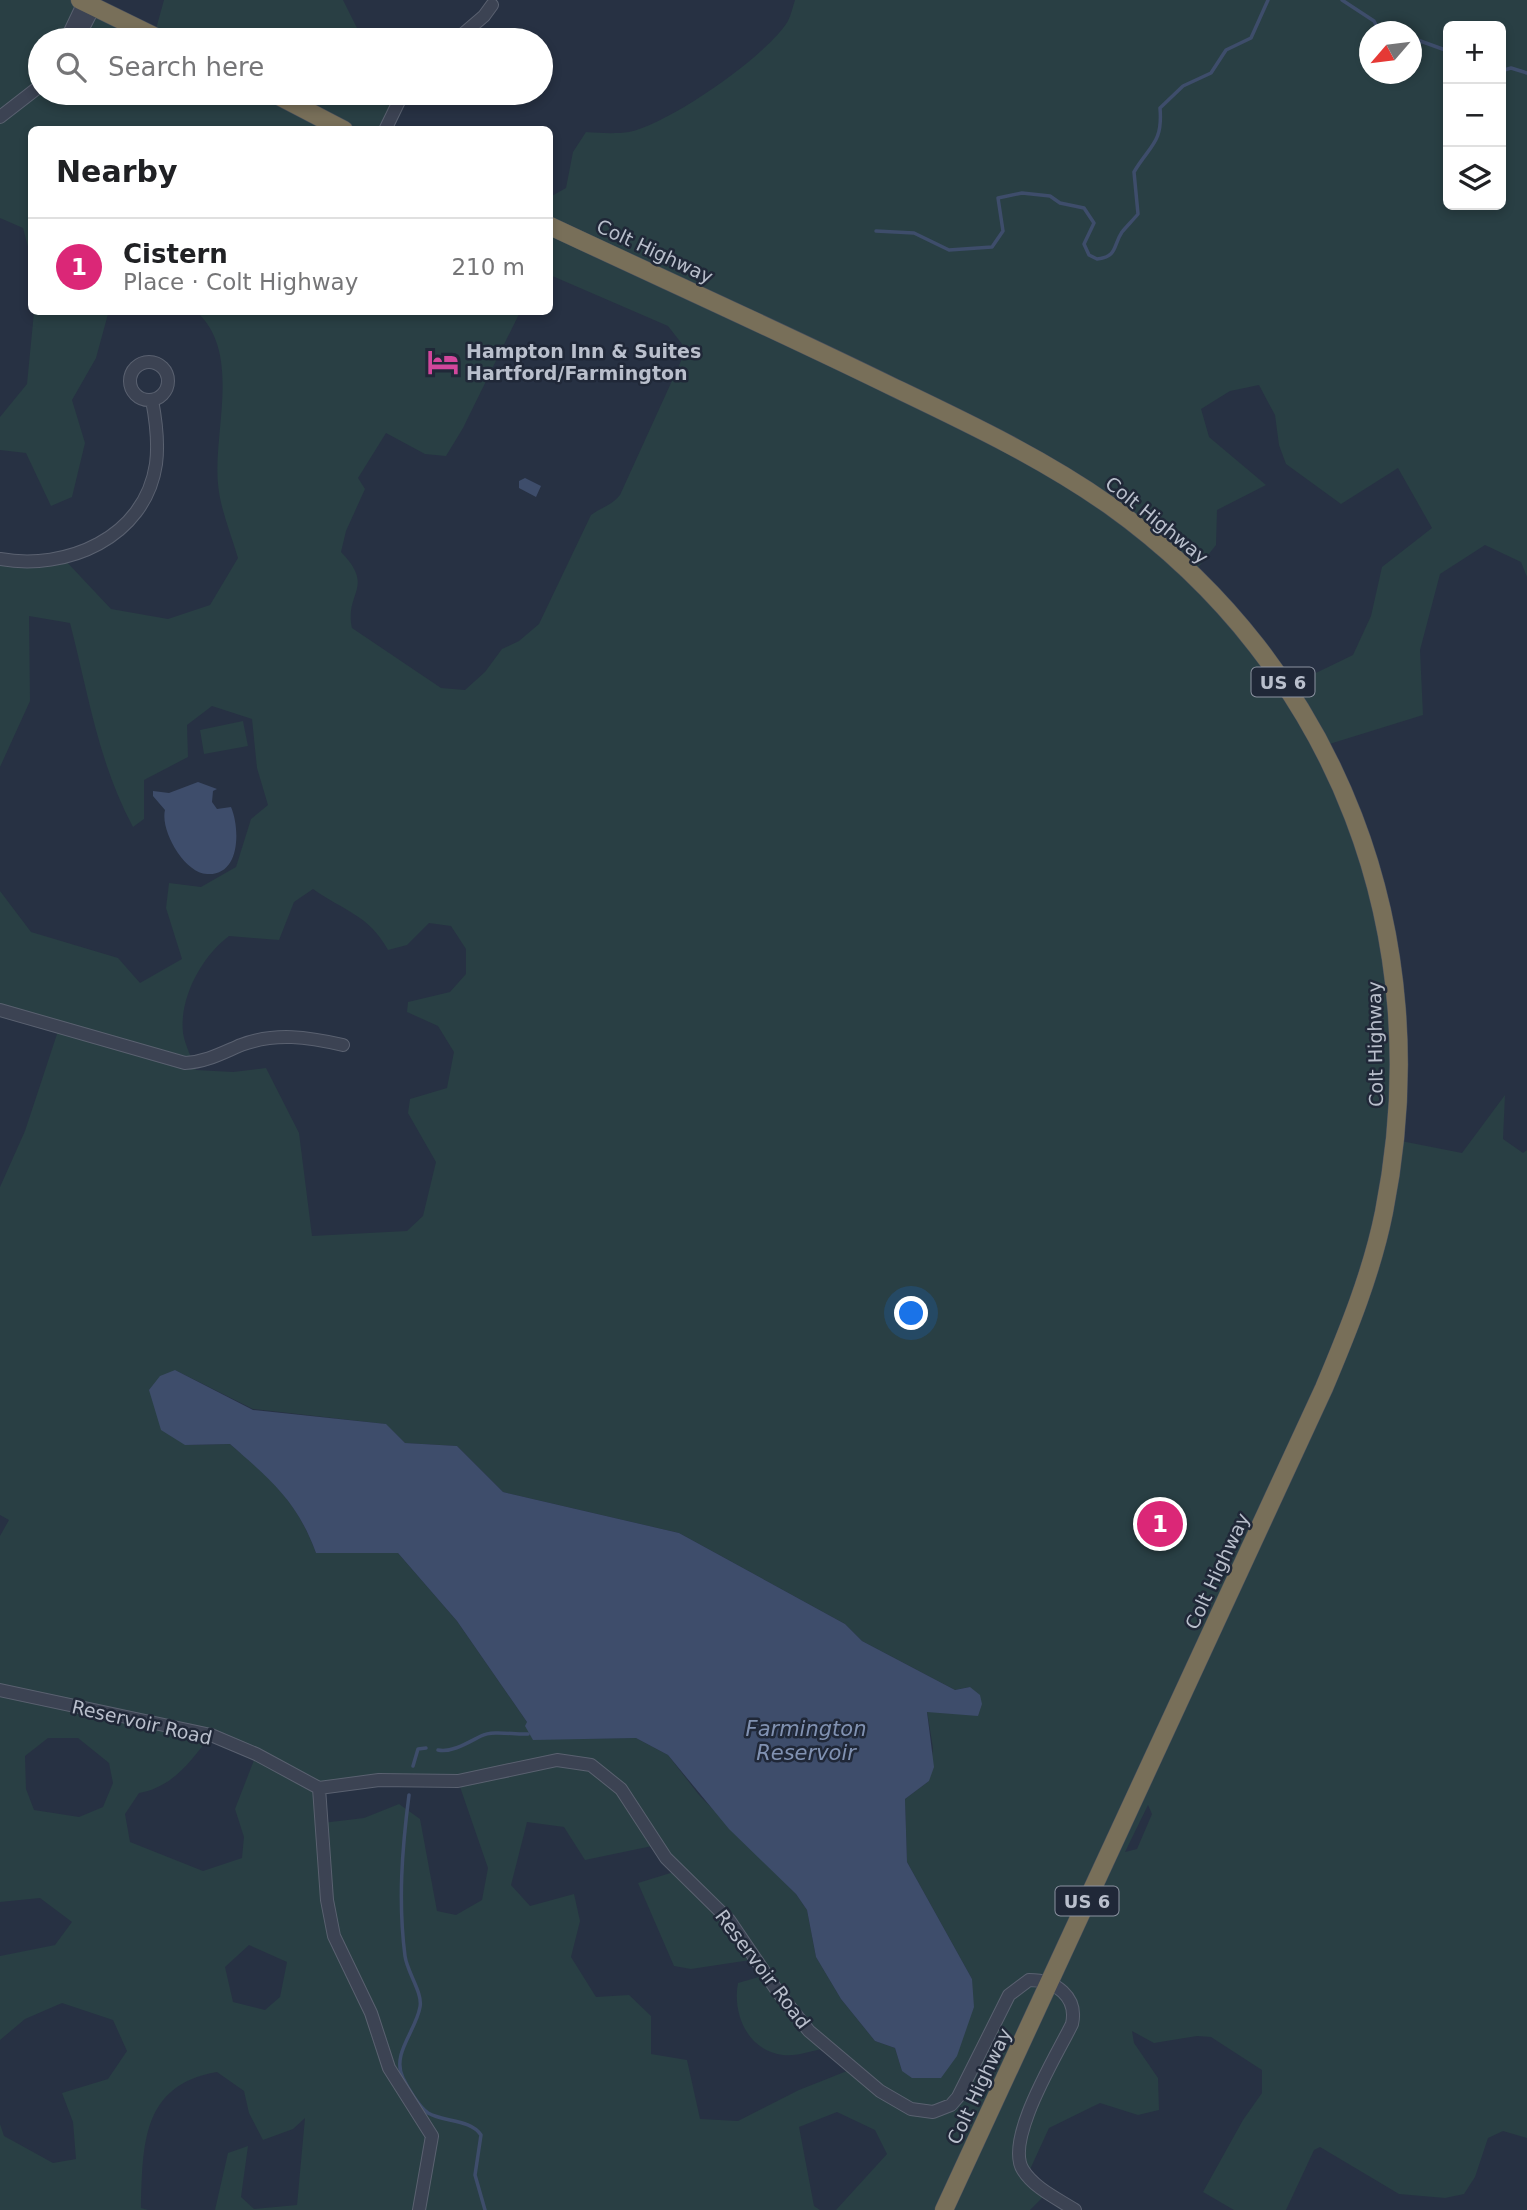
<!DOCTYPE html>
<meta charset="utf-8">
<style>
:root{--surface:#fff;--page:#f2f2f2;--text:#202124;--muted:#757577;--line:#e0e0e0;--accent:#db2777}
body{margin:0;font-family:"DejaVu Sans",sans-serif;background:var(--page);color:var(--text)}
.controls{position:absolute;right:21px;top:21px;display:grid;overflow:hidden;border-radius:10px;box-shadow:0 4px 10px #0003}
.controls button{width:63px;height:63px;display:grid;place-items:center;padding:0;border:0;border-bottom:2px solid var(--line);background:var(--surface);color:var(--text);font:35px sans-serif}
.compass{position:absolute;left:1359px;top:21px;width:63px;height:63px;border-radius:50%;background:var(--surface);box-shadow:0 4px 10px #0003;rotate:242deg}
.you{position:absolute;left:912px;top:1314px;width:24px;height:24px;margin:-18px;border:5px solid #fff;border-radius:50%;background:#1a73e8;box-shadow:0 0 0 10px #1a73e833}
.badge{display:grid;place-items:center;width:46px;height:46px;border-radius:50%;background:var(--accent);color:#fff;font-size:23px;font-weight:700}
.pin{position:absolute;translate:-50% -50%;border:4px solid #fff;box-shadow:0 2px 7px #0006}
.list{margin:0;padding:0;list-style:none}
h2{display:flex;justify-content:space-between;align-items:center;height:91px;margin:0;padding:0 28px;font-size:30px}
h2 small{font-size:23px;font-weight:400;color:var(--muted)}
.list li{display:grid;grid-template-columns:46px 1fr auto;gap:21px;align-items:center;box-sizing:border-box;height:98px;padding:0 28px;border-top:2px solid var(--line)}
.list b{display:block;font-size:26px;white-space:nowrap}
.list p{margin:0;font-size:23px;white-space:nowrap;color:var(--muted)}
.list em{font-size:23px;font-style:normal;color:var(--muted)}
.icon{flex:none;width:38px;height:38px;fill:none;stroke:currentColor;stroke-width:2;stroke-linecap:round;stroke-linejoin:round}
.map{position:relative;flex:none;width:1527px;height:2210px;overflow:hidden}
.search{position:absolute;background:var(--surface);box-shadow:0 4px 10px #0003;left:28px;top:28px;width:525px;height:77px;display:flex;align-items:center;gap:18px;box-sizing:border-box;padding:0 24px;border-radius:38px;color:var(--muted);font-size:26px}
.panel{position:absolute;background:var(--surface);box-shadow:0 4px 10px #0003;left:28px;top:126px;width:525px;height:189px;border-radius:10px}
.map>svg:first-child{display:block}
.green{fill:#293f44;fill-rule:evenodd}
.water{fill:#3e4d6b}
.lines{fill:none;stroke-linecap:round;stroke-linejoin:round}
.stream{stroke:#3e4d6b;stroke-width:3.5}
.minor-casing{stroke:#5a6170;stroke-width:14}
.highway-casing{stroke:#464e5d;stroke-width:19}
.minor{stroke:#3c4353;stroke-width:12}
.highway{stroke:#786f59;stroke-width:18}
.labels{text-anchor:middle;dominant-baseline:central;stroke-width:5;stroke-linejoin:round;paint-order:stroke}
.shield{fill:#202838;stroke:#8b92a0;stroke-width:2}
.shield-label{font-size:18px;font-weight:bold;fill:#b9bfcc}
.street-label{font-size:19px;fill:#b9bfcc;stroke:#202838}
.poi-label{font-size:19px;font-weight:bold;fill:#b9bfcc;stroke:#202838;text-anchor:start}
.water-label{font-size:21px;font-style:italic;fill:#8192b2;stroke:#202838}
</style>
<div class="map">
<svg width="1527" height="2210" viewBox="0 0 1527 2210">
<rect width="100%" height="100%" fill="#273143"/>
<path class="green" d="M 0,0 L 80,0 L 154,36 L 164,0 L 343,0 L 363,40 L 40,40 L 40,93 L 403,93 L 385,129 L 32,130 L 31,258 L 23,228 L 0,218 Z
M 795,0 L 1527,0 L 1527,577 L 1521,562 L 1485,545 L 1440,574 L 1420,650 L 1423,715 L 1323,746 L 1386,922 L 1396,1140 L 1462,1153 L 1505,1095 L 1503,1139 L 1523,1153 L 1527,1150 L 1527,2138 L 1503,2131 L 1488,2138 L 1475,2177 L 1464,2194 L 1445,2198 L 1399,2194 L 1320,2147 L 1314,2150 L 1286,2210 L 1234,2210 L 1203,2192 L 1243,2120 L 1262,2093 L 1262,2070 L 1211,2037 L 1197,2036 L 1154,2043 L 1132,2031 L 1134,2043 L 1158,2078 L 1159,2110 L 1138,2115 L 1100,2103 L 1049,2128 L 1027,2176 L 1048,2192 L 1030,2210 L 836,2210 L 887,2154 L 875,2130 L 837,2112 L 799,2127 L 814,2206 L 820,2210 L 215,2210 L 228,2153 L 248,2146 L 241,2197 L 254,2209 L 297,2205 L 305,2118 L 293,2129 L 263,2140 L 249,2113 L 244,2091 L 217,2072 C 141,2085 143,2145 141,2208 L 148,2210 L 0,2210 L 0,2124 L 4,2136 L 53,2163 L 76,2159 L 73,2122 L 62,2093 L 108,2079 L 127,2051 L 113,2020 L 62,2003 L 25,2019 L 0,2040 L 0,1956 L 55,1945 L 72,1922 L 40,1898 L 0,1902 L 0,1536 L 9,1520 L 0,1515 L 0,1187 L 25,1131 L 59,1028 L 0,1010 L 0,891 L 31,932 L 118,958 L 140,983 L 182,959 L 166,908 L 169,883 L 201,887 L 236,867 L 251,819 L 268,805 L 257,768 L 252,719 L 212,706 L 187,725 L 188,757 L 144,780 L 144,819 L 133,827 C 98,762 88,692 70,623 L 29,616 L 30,701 L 0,767 L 0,559 L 64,559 L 111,609 L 168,619 L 210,605 L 238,558 C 231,534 220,508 218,484 C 213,430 242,354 197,312 L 520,312 L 463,428 L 446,456 L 425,454 L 386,433 L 358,478 L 365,489 L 346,531 L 341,552 C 376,588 344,592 352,628 L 441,688 L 465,690 L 485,672 L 502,649 L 519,641 L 539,624 L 591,515 C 602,507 611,506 620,495 L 681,361 L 682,344 L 668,326 L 550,275 L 550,197 L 566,188 L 573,152 L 586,132 C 600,133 615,134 629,132 C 669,124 767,56 788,21 C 791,15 793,6 795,0 ZM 1448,26 L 1501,26 L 1501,205 L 1448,205 ZM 1370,32 L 1412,32 L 1412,74 L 1370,74 ZM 1259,385 L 1275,415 L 1279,445 L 1286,464 L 1341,504 L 1398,468 L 1432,528 L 1382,567 L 1371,616 L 1353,655 L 1287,687 L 1193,574 L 1216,545 L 1217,510 L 1266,485 L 1209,437 L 1201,409 L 1230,391 ZM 313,889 C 344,911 369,915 388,950 L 407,945 L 429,923 L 451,926 L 466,949 L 466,974 L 450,992 L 408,1002 L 407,1012 L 438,1026 L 454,1052 L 447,1088 L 410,1099 L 408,1113 L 436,1162 L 423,1216 L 407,1231 L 312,1236 L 299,1133 L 266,1068 L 233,1072 L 196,1070 C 192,1059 185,1045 183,1033 C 179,998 202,956 229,936 L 279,940 L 294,902 ZM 175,1370 L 253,1409 L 385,1424 L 405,1443 L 457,1446 L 503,1492 L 679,1533 L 845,1624 L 862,1641 L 955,1690 L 970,1687 L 927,1711 L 933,1748 L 929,1781 L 905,1799 L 907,1862 L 972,1979 L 902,2071 L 895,2048 L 875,2041 L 841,1999 L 816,1957 L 807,1910 L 796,1894 L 699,1795 L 668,1755 L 636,1738 L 533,1739 L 527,1722 L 457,1621 L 398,1553 L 316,1553 C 297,1501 271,1479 230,1444 L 185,1445 ZM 211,1735 L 256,1755 L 235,1809 L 244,1837 L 242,1858 L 203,1871 L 130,1842 L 125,1814 L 139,1793 C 173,1787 191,1761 211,1735 ZM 48,1738 L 78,1738 L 109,1763 L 113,1783 L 103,1807 L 79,1817 L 34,1810 L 26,1789 L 25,1756 ZM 458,1781 L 488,1868 L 482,1900 L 456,1915 L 437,1911 L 420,1819 L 399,1804 L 364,1818 L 322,1823 L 319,1788 ZM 1148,1805 L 1152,1814 L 1137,1849 L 1125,1852 ZM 527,1822 L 564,1827 L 585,1860 L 657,1845 L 677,1871 L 638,1883 L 674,1966 L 691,1969 L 757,1959 L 766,1975 L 738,1983 C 732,2014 748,2051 783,2055 C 796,2057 814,2050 827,2048 L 852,2069 L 799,2090 L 738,2121 L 700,2119 L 687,2060 L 651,2054 L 651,2016 L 629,1995 L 596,1997 L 571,1957 L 580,1921 L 574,1894 L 530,1906 L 511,1885 ZM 249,1945 L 287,1962 L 280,1997 L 265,2010 L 233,2002 L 225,1967 Z
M 34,312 L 112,312 L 108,314 L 96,358 L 72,400 L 85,443 L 72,497 L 51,506 L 26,453 L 0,450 L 0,417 L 27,384 Z
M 243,721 L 248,746 L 204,754 L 200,730 Z"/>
<path class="water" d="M 525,478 L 541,486 L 536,497 L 519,488 L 519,481 Z
M 198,782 L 217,789 L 213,791 L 212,802 L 217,809 L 231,807 C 240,828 241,876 207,874 C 184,873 160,830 165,810 L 153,796 L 153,791 L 169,793 Z
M 175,1370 L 253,1410 L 386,1424 L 405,1443 L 457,1446 L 503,1492 L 679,1533 L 845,1624 L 862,1641 L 955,1690 L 970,1687 L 980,1695 L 982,1704 L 978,1716 L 927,1712 L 934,1767 L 929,1781 L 905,1799 L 907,1862 L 972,1979 L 974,2007 L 957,2056 L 941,2078 L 912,2078 L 902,2071 L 895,2048 L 875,2041 L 841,1999 L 816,1957 L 807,1910 L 796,1894 L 729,1829 L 668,1755 L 636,1738 L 533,1740 L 525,1726 L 527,1722 L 457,1621 L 398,1553 L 316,1553 C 297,1501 271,1480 230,1444 L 185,1445 L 161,1430 L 149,1390 L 160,1376 Z"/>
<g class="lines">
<path class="stream" d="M 1342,0 L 1374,21 L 1380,32
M 1412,38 L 1448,51
M 1501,71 L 1511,68 L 1527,73
M 876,231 L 914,233 L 949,250 L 992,247 L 1003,231 L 998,198 L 1022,193 L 1050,196 L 1060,203 L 1084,208 L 1094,223 L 1084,244 L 1089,255 L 1097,259 C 1118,257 1113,245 1122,232 C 1127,226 1133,220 1138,214 L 1134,172 C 1150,145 1163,143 1160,108 L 1183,86 L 1211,73 L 1226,50 L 1251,38 L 1268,0
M 438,1750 C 452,1753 469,1742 481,1736 C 493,1730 515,1735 528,1734
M 413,1766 L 418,1749 L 426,1748
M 409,1795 C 402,1849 398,1902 405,1956 C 407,1972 423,1993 420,2007 C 416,2031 391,2054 403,2078 C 408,2088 419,2107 428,2113 C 443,2122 471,2119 481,2135 L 475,2175 L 485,2210"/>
<defs>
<path id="minor" d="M 66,40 L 84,2
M 77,40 L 94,7
M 456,40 L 484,16 L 492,5
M 0,117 L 40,86
M 385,130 L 403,93
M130 381a19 19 0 1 1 38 0a19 19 0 1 1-38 0Z
M 0,559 C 66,571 145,538 156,464 C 159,442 156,421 152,400
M 0,1010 L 185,1063 C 206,1062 222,1053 241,1045 C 276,1032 308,1037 343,1045
M 0,1690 L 211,1735 L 256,1754 L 319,1788 L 379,1780 L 458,1781 L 557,1760 L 591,1765 L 621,1789 L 666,1858 L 729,1920 L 778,1992 L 809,2031 L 880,2091 L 911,2109 L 933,2112 L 951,2105 L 958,2097 L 1009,1995 L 1029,1980 C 1056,1980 1078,1997 1072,2024 C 1057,2055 1004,2140 1023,2170 C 1034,2188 1058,2199 1075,2210
M 319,1788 L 327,1900 L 334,1936 L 371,2013 L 389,2068 L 432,2136 L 419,2210"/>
<path id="highway" d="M 80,0 L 162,40
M 273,93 L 344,130
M 550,226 C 665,280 781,332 895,388 C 968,423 1042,458 1109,505 C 1339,669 1439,936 1384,1212 C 1372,1272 1348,1331 1324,1388 L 944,2210"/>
</defs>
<use href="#minor" class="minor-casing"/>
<use href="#highway" class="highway-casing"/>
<use href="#minor" class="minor"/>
<use href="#highway" class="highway"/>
</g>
<defs>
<symbol id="hotel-bare" viewBox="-9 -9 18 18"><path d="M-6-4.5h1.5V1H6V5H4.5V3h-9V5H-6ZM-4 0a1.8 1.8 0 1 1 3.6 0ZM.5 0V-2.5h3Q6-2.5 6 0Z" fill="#d1479c" stroke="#202838" stroke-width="2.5" paint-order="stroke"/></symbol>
</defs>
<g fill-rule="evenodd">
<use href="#hotel-bare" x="421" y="340" width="44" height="44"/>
</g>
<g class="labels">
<g class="shield">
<rect x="1251.5" y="667.5" width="63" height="29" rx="5"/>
<rect x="1055.5" y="1886.5" width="63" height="29" rx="5"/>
</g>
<g class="shield-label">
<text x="1283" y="682">US 6</text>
<text x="1087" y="1901">US 6</text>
</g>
<g class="street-label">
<text transform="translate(655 251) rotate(25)">Colt Highway</text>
<text transform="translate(1157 520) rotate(39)">Colt Highway</text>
<text transform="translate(1375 1044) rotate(-91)">Colt Highway</text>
<text transform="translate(1217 1571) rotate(-65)">Colt Highway</text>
<text transform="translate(142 1722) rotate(13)">Reservoir Road</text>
<text transform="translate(763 1969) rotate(53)">Reservoir Road</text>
<text transform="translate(979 2086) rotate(-65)">Colt Highway</text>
</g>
<g class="poi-label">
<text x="466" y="351">Hampton Inn &amp; Suites<tspan x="466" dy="22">Hartford/Farmington</tspan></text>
</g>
<g class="water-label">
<text x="806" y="1729">Farmington<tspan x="806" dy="24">Reservoir</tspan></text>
</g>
</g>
</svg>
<div class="controls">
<button>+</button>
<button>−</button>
<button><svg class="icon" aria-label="layers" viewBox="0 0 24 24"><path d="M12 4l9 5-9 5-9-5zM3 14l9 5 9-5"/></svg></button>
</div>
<svg class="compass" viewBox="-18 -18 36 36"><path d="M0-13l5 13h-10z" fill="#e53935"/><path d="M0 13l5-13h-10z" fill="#757577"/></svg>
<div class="you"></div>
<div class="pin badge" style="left:1160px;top:1524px">1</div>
<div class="search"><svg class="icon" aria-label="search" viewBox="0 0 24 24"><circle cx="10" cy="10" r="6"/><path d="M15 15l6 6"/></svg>Search here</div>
<section class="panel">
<h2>Nearby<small></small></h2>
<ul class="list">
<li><span class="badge">1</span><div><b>Cistern</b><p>Place · Colt Highway</p></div><em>210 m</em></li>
</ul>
</section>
</div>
